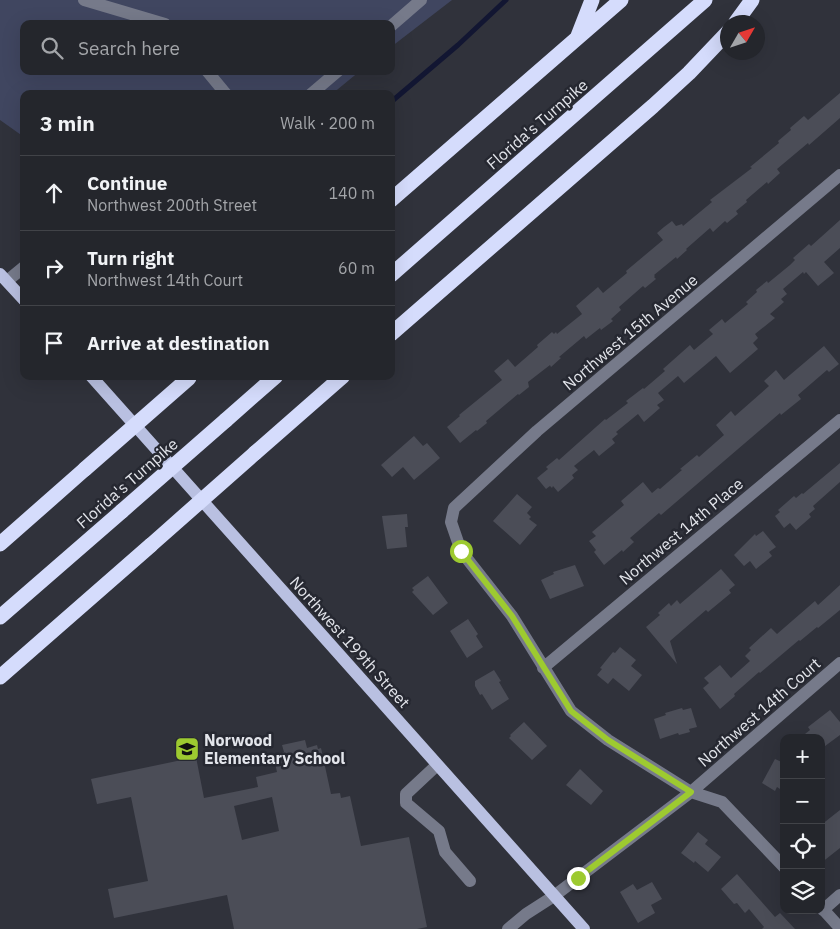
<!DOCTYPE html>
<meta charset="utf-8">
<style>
:root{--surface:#24262c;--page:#303238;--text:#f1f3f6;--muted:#a3a5a9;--line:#414348}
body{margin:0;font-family:"IBM Plex Sans",sans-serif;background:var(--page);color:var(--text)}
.controls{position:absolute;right:15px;bottom:15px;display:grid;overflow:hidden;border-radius:10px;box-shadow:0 5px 20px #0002}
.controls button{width:45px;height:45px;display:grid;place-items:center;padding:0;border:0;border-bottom:1px solid var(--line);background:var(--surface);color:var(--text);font:25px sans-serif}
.compass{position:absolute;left:720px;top:15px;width:45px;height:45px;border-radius:50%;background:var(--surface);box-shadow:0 5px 20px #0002;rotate:51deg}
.stop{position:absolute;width:15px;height:15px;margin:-11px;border:4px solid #9dca30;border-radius:50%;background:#fff}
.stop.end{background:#9dca30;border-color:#fff;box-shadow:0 1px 5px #0008}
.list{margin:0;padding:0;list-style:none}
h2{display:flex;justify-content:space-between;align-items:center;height:65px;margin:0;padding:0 20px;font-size:21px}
h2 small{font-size:16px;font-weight:400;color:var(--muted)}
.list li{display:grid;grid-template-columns:32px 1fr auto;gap:15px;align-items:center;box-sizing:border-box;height:75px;padding:0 20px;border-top:1px solid var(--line)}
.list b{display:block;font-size:19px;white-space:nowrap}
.list p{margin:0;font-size:16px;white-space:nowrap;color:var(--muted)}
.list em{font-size:16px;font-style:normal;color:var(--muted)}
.icon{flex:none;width:28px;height:28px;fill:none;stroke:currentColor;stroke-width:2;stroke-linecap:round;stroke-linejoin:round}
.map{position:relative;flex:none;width:840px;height:929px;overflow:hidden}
.search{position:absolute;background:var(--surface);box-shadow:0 5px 20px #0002;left:20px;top:20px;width:375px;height:55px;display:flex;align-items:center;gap:12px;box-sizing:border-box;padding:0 18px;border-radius:10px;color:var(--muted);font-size:19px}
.panel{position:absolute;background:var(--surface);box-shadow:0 5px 20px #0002;left:20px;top:90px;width:375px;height:290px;border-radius:10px}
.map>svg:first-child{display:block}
.green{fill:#404660}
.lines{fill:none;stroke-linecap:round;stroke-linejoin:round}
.stream{stroke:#121632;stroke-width:5}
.building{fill:#4b4d57;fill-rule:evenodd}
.minor{stroke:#767a8a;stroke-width:12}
.major{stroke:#b9c0e1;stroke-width:12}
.highway{stroke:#d5dcfc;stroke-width:15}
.highway-bridge{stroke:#d5dcfc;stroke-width:15}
.route{stroke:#9dca30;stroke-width:6}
.labels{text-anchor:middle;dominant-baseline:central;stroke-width:5;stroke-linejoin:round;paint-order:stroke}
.street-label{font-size:16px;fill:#e3e5eb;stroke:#262831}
.poi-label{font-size:16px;font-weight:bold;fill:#e3e5eb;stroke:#262831;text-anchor:start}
</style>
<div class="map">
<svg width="840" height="929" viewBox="0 0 840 929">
<rect width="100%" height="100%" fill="#30323b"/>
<path class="green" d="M 0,0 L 452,0 L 391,47 L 391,24 L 24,24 L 24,71 L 360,71 L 332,94 L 24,94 L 24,137 L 0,120 Z"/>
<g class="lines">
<path class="stream" d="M 391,102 L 458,45 L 506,0"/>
</g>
<path class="building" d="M 840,93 L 840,118 L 809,145 L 808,143 L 777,169 L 780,173 L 768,184 L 767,182 L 746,200 L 747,202 L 736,211 L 738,214 L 727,223 L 725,221 L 713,232 L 710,228 L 686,249 L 687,250 L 677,259 L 676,257 L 654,275 L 655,276 L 654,277 L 656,279 L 645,288 L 643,286 L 619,307 L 621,310 L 611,319 L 613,321 L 601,330 L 600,328 L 586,339 L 584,336 L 559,357 L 561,358 L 551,367 L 550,365 L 528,382 L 529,387 L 519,395 L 518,394 L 486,421 L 487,423 L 477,431 L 476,430 L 460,443 L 447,427 L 460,416 L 459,415 L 502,380 L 494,371 L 508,359 L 515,367 L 538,347 L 537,345 L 552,332 L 554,334 L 556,332 L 557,334 L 582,314 L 576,306 L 598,287 L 603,293 L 627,273 L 626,271 L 663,240 L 657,233 L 664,227 L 672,221 L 676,226 L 682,224 L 683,226 L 712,202 L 710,200 L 752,168 L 750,167 L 779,143 L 778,141 L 791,130 L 790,128 L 804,116 L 808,120 Z
M 840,220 L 840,248 L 824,262 L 834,273 L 818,286 L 806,272 L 804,274 L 803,272 L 783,289 L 787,294 L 781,299 L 784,302 L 770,314 L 775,318 L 755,334 L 758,338 L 753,343 L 758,349 L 730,373 L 716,356 L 684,383 L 678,376 L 658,393 L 664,400 L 657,405 L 660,408 L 644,422 L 638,414 L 616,432 L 618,434 L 612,439 L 615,443 L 599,456 L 594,450 L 574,466 L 578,470 L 572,475 L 574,478 L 558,492 L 553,486 L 552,488 L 550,486 L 546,489 L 537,478 L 548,469 L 546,467 L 557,458 L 559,460 L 605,419 L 606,420 L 628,403 L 626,401 L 643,388 L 644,389 L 665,371 L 663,369 L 690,345 L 694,350 L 713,334 L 709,330 L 722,319 L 725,323 L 748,304 L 746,302 L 757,292 L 756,290 L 767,281 L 768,283 L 790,265 L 795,260 L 793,258 L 809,244 L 811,246 Z
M 824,346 L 839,364 L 829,372 L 827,370 L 798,395 L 801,399 L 781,415 L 780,413 L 661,515 L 659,513 L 630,538 L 634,542 L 623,552 L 622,550 L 604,565 L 594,552 L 596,550 L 589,541 L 596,536 L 592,532 L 624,505 L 621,501 L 643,482 L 652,493 L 658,488 L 660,489 L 682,470 L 680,469 L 697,455 L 699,457 L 724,435 L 716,425 L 731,411 L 735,416 L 769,386 L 764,381 L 776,370 L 784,380 Z
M 414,436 L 423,446 L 427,443 L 440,458 L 414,480 L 403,467 L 392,477 L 381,465 Z
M 840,463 L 840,482 L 813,506 L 815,509 L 809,514 L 811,517 L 796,530 L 790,523 L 784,528 L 775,516 L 780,512 L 778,510 L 794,496 L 796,498 L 802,493 L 803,494 Z
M 517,494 L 532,507 L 527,513 L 531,517 L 529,519 L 537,525 L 520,545 L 493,521 Z
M 407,514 L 408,527 L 405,527 L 407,547 L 387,549 L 382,516 Z
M 763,531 L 776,547 L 769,552 L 772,556 L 756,569 L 750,561 L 744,566 L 734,555 L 755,534 L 756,536 Z
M 575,565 L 584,586 L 550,599 L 541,580 L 554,574 L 553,572 Z
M 721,569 L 735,585 L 729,590 L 731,593 L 708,612 L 706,610 L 670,641 L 677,664 L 646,627 L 660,615 L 658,613 L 669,603 L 671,606 L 677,600 L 680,604 Z
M 428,576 L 448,603 L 433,615 L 412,592 L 414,590 L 412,588 Z
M 840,585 L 840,610 L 818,628 L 817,627 L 800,641 L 799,640 L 760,673 L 759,672 L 734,694 L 735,696 L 720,709 L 703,688 L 709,683 L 704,678 L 720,665 L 731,678 L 750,661 L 745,656 L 751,650 L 749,648 L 771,628 L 777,634 L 815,601 L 818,605 Z
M 468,619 L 478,634 L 476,636 L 483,647 L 467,658 L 450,631 Z
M 620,647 L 636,660 L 631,666 L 642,675 L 629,691 L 613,678 L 608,684 L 597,675 L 602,669 L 600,668 L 613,652 L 615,653 Z
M 494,670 L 501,681 L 499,682 L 509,699 L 492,710 L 482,694 L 480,695 L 475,686 L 475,681 Z
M 682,708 L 683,710 L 691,708 L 697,727 L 689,729 L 690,732 L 679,735 L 678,733 L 660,739 L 654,719 L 666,715 L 665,713 Z
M 830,710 L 840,722 L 840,735 L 821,749 L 821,738 L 800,738 L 810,730 L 808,727 Z
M 524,722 L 547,746 L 532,760 L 509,738 L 511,736 L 510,735 Z
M 305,740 L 307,748 L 317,745 L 318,749 L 321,748 L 331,794 L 340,793 L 341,798 L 350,796 L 361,846 L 409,837 L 427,927 L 417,929 L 234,929 L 227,895 L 114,918 L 108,889 L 148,881 L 131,797 L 97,804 L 91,779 L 196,757 L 204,798 L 258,787 L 256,777 L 277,772 L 273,754 L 284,752 L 282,745 ZM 272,797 L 279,831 L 242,840 L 234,806 Z
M 775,759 L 784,763 L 784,782 L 780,789 L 777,787 L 775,791 L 762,783 Z
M 580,769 L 603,791 L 591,805 L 566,785 Z
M 840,810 L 840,848 L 821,863 L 821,825 Z
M 698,832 L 708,840 L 705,844 L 721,857 L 708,872 L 695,861 L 694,863 L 681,853 Z
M 737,874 L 775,917 L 780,913 L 795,929 L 762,929 L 764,927 L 749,909 L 745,913 L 737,903 L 734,904 L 721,889 Z
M 652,882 L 662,899 L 651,905 L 655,913 L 638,923 L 620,892 L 633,884 L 637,890 Z"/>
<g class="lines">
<path class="minor" d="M 84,0 L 165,24
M 391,26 L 421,0
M 207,71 L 226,94
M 311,94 L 338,71
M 7,281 L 24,267
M 543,668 L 840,420
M 437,765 L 406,794 L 406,803 L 439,831 L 445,852 L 470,881
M 784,867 L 722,802 L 691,792 L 608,740 L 571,711 L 512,616 L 461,551 L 451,522 L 454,508 L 537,431 L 840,175
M 821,907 L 840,928
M 823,910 L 840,895
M 508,929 L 526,914 L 554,896 L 691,792 L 840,663"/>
<path class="major" d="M 0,274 L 24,300
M 91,376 L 584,929"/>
<path class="highway" d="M 736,22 L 752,0
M 578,36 L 592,0
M 391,200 L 621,0
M 391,275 L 705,0
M 391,334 L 653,106 L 689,73 L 728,32
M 226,420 L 276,376
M 255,453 L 343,376
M 0,544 L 85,469
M 0,617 L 122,511
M 0,677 L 151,545"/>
<path class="highway-bridge" d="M 85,469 L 189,378
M 122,511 L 226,420
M 151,545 L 255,453"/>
</g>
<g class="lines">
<path class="route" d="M 461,551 L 512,616 L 571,711 L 608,740 L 691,792 L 578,878"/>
</g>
<defs>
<symbol id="school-square" viewBox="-11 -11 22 22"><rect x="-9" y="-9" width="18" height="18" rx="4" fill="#9dca30" stroke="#262831"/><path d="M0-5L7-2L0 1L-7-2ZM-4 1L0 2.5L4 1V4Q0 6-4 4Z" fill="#111"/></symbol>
</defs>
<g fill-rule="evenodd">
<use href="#school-square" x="173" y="735" width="28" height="28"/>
</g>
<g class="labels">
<g class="street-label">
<text transform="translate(537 124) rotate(-41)">Florida's Turnpike</text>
<text transform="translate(630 332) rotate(-40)">Northwest 15th Avenue</text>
<text transform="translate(127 483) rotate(-41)">Florida's Turnpike</text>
<text transform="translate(681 531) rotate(-40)">Northwest 14th Place</text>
<text transform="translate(350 642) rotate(48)">Northwest 199th Street</text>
<text transform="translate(759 712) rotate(-41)">Northwest 14th Court</text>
</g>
<g class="poi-label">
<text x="204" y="740">Norwood<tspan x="204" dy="18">Elementary School</tspan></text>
</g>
</g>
</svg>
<div class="controls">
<button>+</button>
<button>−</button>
<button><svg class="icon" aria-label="locate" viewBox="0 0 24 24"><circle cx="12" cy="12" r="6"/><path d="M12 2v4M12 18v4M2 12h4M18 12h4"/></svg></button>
<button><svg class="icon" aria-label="layers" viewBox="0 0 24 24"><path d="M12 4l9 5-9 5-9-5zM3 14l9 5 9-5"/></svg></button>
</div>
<svg class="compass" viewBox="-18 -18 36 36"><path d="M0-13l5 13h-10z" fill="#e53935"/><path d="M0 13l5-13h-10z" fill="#a3a5a9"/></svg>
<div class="stop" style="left:461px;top:551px"></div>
<div class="stop end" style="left:578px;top:878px"></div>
<div class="search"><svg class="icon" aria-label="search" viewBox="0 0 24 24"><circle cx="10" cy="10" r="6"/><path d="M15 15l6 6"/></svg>Search here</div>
<section class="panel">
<h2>3 min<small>Walk · 200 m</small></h2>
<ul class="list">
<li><svg class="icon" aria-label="ahead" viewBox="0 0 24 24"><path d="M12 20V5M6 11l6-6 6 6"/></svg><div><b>Continue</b><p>Northwest 200th Street</p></div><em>140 m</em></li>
<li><svg class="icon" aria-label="right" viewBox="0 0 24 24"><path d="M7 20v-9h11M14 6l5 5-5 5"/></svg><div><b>Turn right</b><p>Northwest 14th Court</p></div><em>60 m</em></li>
<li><svg class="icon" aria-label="arrive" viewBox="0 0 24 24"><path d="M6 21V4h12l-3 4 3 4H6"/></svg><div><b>Arrive at destination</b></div></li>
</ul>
</section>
</div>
